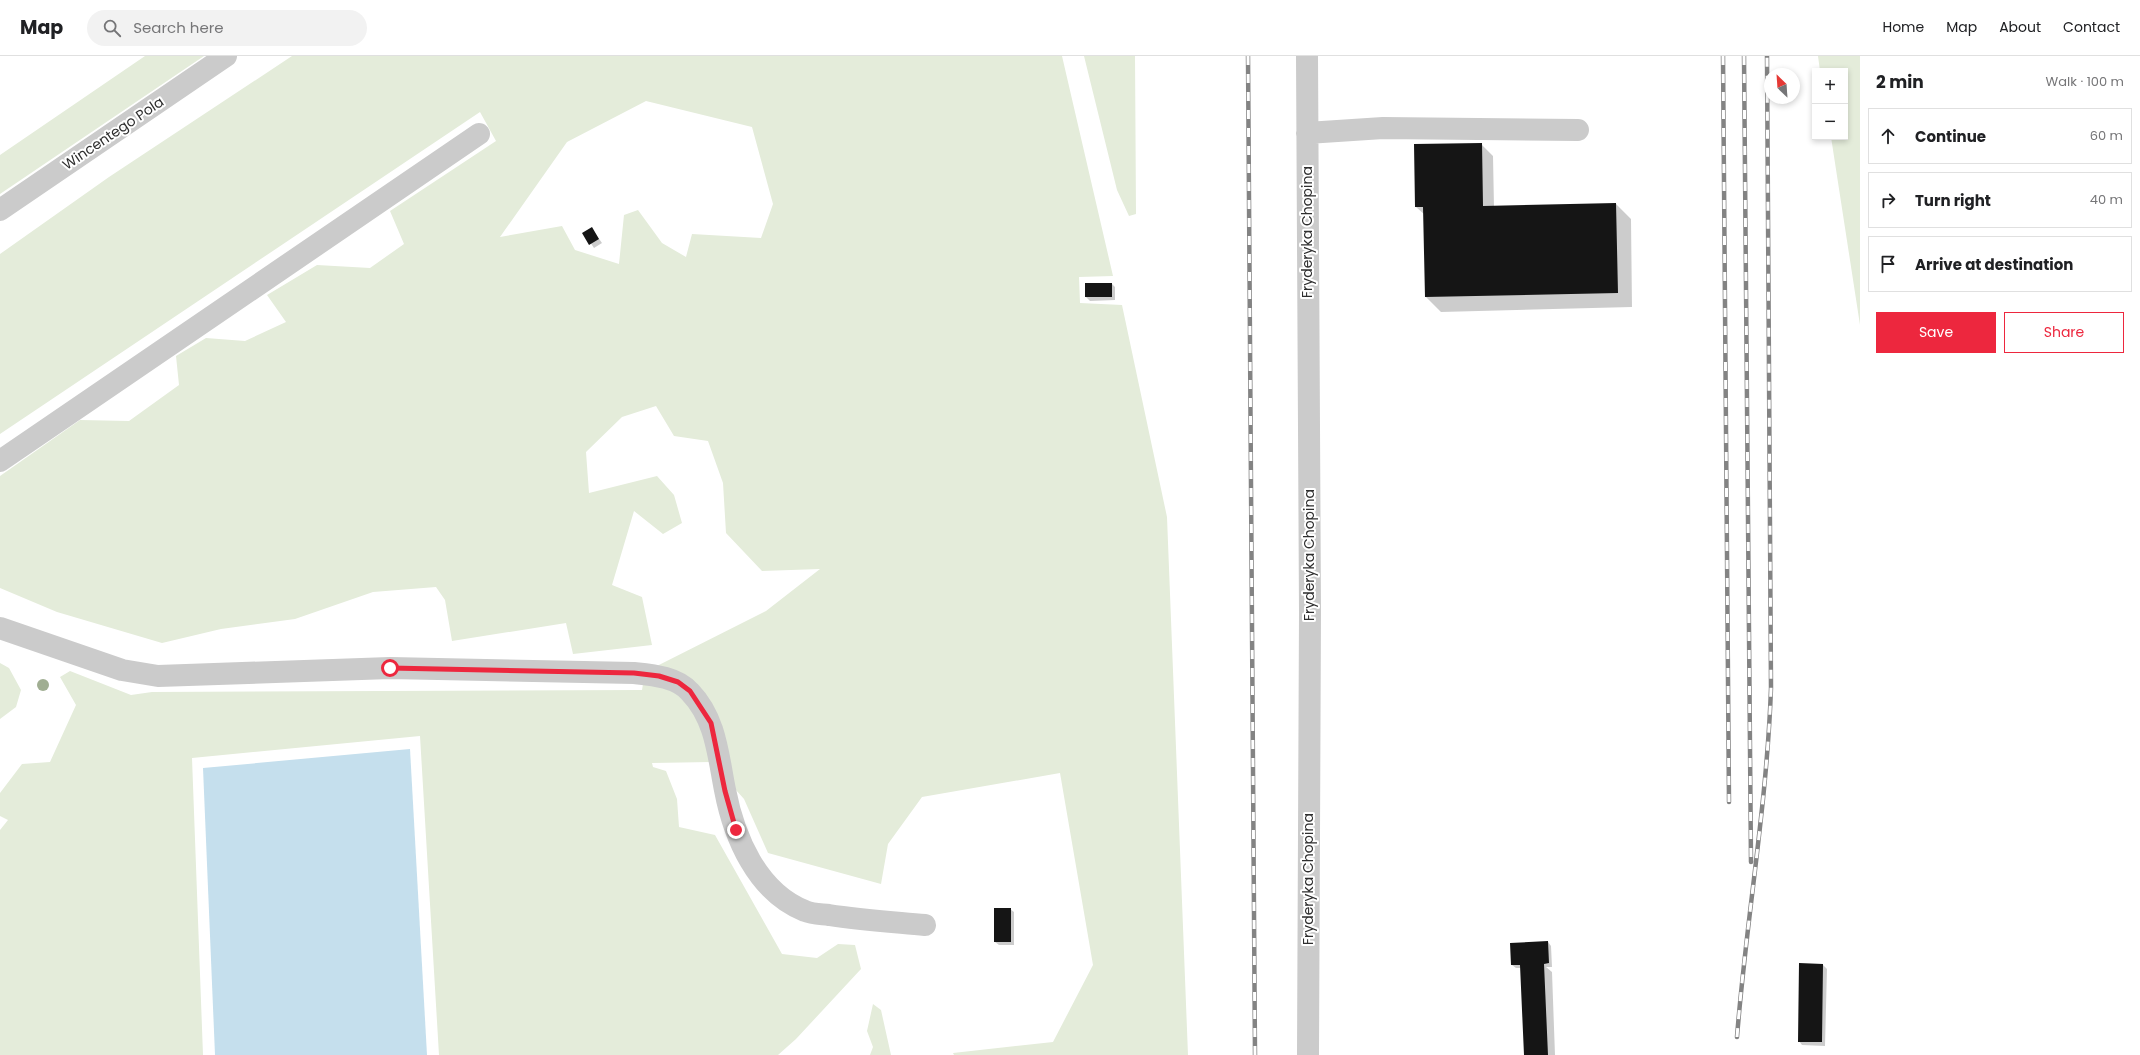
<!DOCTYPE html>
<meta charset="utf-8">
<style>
:root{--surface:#fff;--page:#f2f2f2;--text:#202124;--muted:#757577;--line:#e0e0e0;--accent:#ed273e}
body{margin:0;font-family:Poppins,sans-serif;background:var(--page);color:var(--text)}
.controls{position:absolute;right:12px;top:12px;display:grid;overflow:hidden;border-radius:0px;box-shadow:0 2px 6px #0003}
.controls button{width:36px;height:36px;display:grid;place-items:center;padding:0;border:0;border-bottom:1px solid var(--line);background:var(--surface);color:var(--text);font:20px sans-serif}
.compass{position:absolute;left:1764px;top:12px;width:36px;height:36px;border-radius:50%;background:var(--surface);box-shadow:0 2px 6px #0003;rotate:335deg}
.stop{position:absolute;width:12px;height:12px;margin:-9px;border:3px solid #ed273e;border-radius:50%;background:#fff}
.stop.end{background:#ed273e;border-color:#fff;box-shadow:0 1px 4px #0008}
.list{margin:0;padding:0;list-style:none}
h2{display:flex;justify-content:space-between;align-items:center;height:52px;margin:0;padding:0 16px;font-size:17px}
h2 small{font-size:13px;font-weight:400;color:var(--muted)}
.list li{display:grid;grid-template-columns:26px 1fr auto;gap:12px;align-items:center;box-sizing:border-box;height:56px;margin:0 8px 8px;padding:0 8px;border:1px solid var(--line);border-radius:0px}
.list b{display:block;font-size:15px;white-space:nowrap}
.list em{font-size:13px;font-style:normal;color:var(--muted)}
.actions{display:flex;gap:8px;padding:12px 16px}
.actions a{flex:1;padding:9px 0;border:1px solid var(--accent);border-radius:0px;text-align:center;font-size:14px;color:var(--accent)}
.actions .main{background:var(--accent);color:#fff}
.icon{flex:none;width:22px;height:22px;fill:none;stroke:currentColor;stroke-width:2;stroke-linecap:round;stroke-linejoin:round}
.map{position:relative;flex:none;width:1860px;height:999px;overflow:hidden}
header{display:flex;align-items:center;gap:24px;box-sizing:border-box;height:56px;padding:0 20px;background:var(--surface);border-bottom:1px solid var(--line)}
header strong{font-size:19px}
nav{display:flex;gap:22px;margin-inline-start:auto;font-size:14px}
.search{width:280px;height:36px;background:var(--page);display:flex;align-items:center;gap:10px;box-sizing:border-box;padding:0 14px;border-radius:22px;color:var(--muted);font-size:15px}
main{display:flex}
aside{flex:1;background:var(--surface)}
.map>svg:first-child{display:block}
.green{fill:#e4ecda;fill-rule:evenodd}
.water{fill:#c5dfed}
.shadow{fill:#0003}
.building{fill:#151515}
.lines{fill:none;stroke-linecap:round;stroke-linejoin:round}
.minor{stroke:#cbcbcb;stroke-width:22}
.rail-casing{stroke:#838383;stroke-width:4.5}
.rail{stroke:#fff;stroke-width:3;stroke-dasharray:9;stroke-linecap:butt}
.tree{fill:#a0ae92}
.route{stroke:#ed273e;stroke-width:5}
.labels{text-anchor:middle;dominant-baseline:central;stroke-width:4;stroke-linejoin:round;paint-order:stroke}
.street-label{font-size:14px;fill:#2e2e2e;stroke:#fff}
</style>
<header>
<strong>Map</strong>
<div class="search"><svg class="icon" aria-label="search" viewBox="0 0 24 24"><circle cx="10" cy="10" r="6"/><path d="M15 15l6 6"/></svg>Search here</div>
<nav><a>Home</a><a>Map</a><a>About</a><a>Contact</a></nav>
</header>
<main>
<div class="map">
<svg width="1860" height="999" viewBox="0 0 1860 999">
<rect width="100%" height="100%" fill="#fff"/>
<path class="green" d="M 145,0 L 204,0 L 0,138 L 0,99 Z
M 292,0 L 1062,0 L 1113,220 L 1079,221 L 1080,247 L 1122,249 L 1167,461 L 1188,999 L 954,999 L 953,997 L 1053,986 L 1093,909 L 1060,717 L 922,741 L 888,788 L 881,828 L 768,797 L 744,743 L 711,706 L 652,707 L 653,711 L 666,715 L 677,743 L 679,771 L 715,779 L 782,898 L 817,902 L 838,888 L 855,889 L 861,913 L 796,983 L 778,999 L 439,999 L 420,680 L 192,702 L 203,999 L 0,999 L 0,774 L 8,764 L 0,760 L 0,737 L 22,708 L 50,706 L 76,649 L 60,621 L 70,615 L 131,639 L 152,636 L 642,634 L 645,616 L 766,555 L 820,513 L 762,515 L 726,477 L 723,427 L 708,385 L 674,380 L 656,350 L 622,361 L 586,396 L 589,437 L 657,420 L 674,439 L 682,467 L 663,478 L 634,455 L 612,529 L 642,541 L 652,589 L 573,598 L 566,567 L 452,585 L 445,544 L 436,531 L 373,536 L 295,563 L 221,573 L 162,587 L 57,556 L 0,532 L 0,420 L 80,364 L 129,365 L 179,329 L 176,300 L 206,282 L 245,285 L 286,266 L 267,239 L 317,209 L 370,212 L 404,188 L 390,155 L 496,85 L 480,56 L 0,378 L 0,198 L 109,121 ZM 646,45 L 752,71 L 773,148 L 761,182 L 692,178 L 686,201 L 662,187 L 638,154 L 624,159 L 619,208 L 575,194 L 562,170 L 500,181 L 567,86 Z
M 1084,0 L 1135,0 L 1136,158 L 1129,160 L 1117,134 Z
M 1818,0 L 1860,0 L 1860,269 L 1831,81 L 1845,81 L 1845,15 L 1820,15 Z
M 0,607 L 9,612 L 21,634 L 16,651 L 0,663 Z
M 873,948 L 881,954 L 891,999 L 870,999 L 873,991 L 867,975 Z"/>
<path class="water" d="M 410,693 L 427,999 L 215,999 L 203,712 Z"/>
<path class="shadow" d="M 1481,88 L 1493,100 L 1494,151 L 1616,148 L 1631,163 L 1632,251 L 1441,256 L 1426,241 L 1425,159 L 1416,151 Z
M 592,173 L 602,187 L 594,192 L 584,177 Z
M 1112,228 L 1115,231 L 1115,244 L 1090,245 L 1086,241 Z
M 1010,853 L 1014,856 L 1014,889 L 999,889 L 995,886 Z
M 1548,886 L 1551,890 L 1552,911 L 1546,911 L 1552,916 L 1555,999 L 1525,999 L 1521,912 L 1516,912 L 1512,909 Z
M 1800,908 L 1823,909 L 1827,913 L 1825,990 L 1802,989 L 1799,985 Z"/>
<path class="building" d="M 1482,87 L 1483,150 L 1616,147 L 1618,237 L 1425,241 L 1423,151 L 1415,151 L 1414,88 Z
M 592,171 L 599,183 L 589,189 L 582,177 Z
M 1085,227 L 1112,227 L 1112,241 L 1085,241 Z
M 994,852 L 1011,852 L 1011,886 L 994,886 Z
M 1548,885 L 1549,907 L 1544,908 L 1548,999 L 1524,999 L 1520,909 L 1511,909 L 1510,887 Z
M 1799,907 L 1823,908 L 1822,986 L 1798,986 Z"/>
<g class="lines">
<path class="minor" d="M 1307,0 L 1310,557 L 1308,999
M 1307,77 L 1383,72 L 1578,74
M 0,154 L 226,0
M 0,405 L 479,78
M 0,572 L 122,614 L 158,620 L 390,612 L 634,617 C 653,619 677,621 690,636 C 716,663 718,699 725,734 C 734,781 757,836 805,855 C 812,858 821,858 829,859 C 861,864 893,866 925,869"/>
<defs>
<path id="rail" d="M 1248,0 L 1255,999
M 1723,0 L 1729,746
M 1744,0 L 1751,806
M 1737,981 C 1746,865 1767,749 1771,632 L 1767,0"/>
</defs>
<use href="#rail" class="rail-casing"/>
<use href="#rail" class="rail"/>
</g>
<circle class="tree" cx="43" cy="629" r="6"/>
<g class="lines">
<path class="route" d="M 390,612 L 634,617 L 659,620 L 678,626 L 690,635 L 711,667 L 725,735 L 736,774"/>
</g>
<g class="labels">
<g class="street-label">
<text transform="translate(113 77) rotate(-34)">Wincentego Pola</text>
<text transform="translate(1307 176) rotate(-90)">Fryderyka Chopina</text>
<text transform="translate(1309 499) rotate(-90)">Fryderyka Chopina</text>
<text transform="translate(1308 823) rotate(-90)">Fryderyka Chopina</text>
</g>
</g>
</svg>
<div class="controls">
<button>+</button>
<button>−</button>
</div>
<svg class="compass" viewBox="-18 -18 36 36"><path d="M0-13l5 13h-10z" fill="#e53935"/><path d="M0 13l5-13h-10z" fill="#757577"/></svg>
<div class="stop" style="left:390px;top:612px"></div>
<div class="stop end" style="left:736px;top:774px"></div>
</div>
<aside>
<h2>2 min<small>Walk · 100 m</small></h2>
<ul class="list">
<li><svg class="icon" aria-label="ahead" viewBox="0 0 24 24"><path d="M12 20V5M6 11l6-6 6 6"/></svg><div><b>Continue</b></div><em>60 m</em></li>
<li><svg class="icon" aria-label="right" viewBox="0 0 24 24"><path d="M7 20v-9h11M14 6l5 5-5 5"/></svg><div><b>Turn right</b></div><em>40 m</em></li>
<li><svg class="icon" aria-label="arrive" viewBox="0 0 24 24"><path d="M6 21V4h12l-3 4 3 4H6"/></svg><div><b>Arrive at destination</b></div></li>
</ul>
<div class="actions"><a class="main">Save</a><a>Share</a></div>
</aside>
</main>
